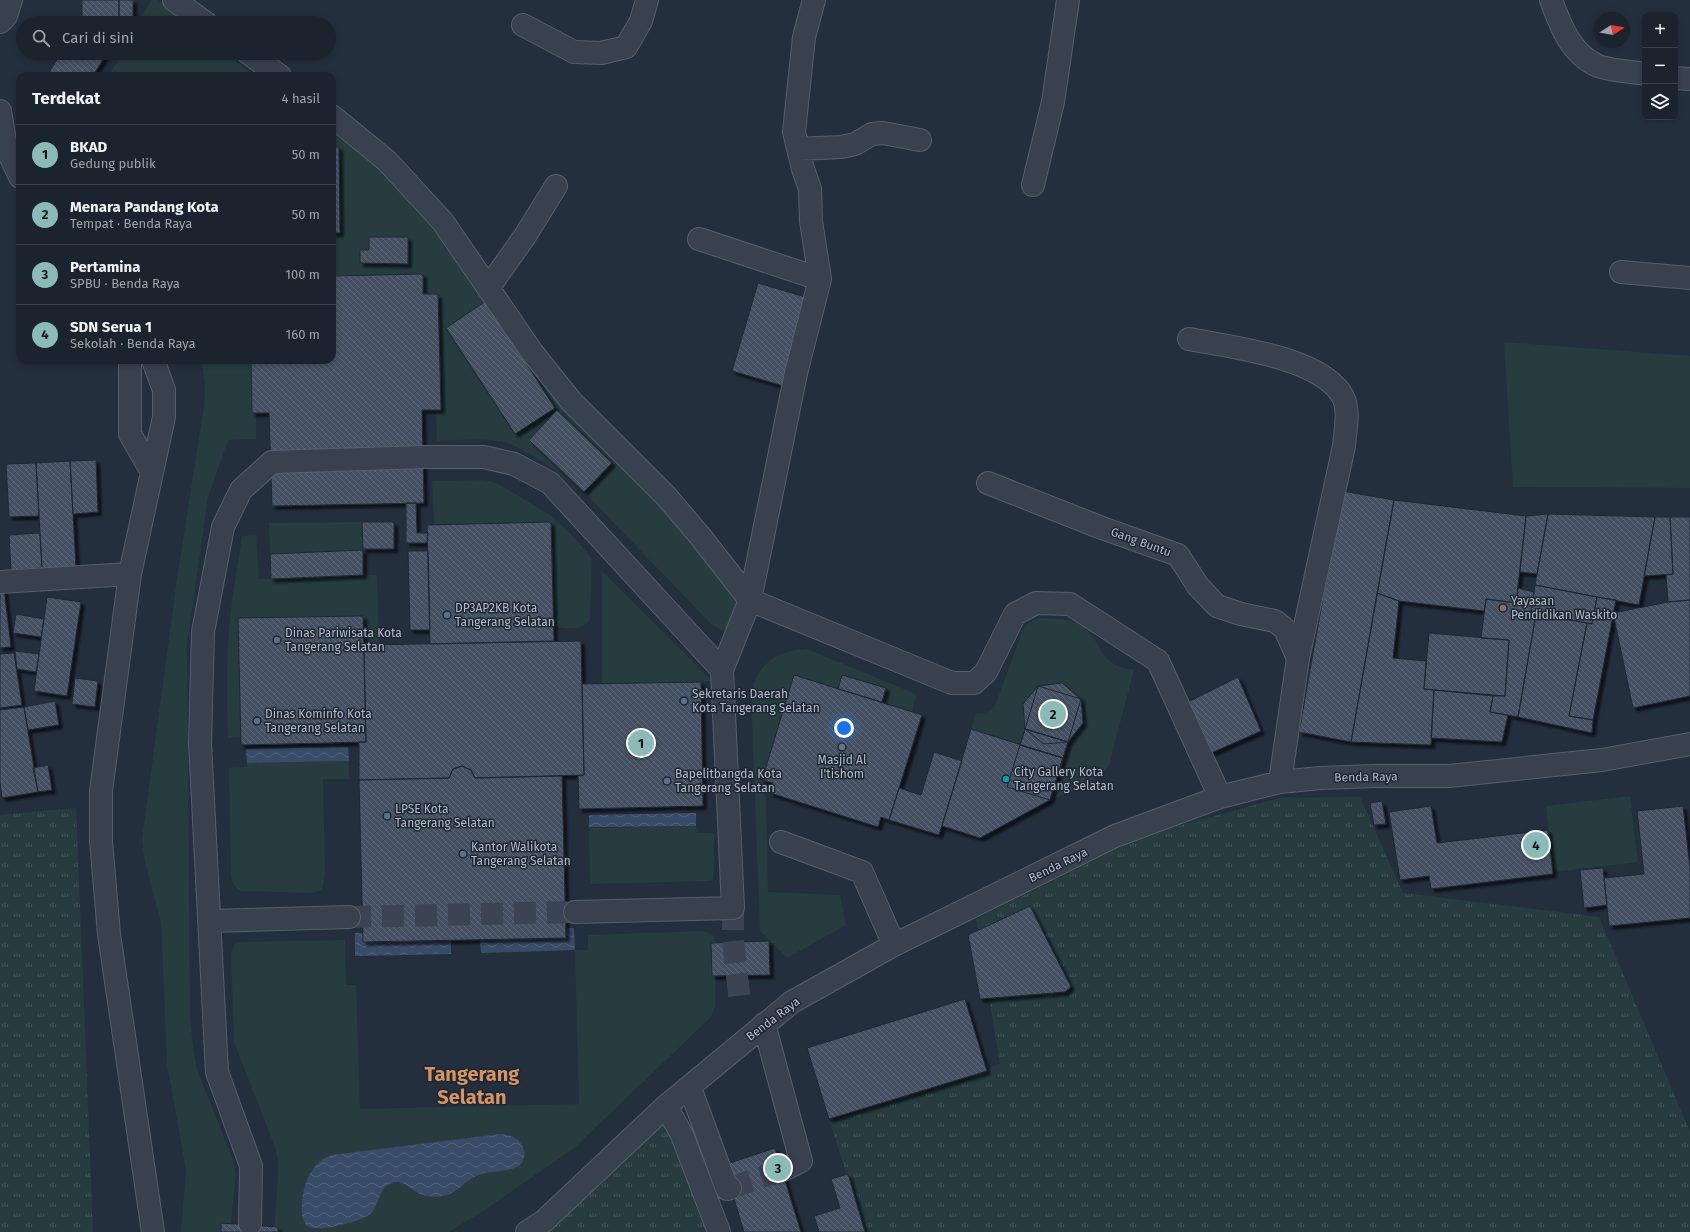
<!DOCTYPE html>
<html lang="id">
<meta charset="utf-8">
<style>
:root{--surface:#1b232e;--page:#242b36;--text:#f1f3f6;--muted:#a0a4aa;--line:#39404a;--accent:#8bbbb9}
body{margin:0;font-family:"Fira Sans",sans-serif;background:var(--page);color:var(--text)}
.controls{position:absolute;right:12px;top:12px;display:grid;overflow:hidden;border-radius:8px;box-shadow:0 2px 6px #0003}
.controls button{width:36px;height:36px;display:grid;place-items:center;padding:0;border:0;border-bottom:1px solid var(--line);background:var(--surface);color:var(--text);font:20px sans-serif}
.compass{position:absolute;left:1594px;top:12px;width:36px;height:36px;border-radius:50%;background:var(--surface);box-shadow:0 2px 6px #0003;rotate:79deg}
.you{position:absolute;left:844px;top:728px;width:14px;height:14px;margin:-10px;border:3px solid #fff;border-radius:50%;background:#1a73e8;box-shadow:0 0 0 6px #1a73e833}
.badge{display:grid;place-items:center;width:26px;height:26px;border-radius:50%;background:var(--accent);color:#111;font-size:13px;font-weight:700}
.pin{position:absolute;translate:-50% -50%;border:2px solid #fff;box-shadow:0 1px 4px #0006}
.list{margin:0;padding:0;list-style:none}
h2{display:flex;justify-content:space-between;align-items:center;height:52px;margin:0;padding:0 16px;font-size:17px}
h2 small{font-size:13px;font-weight:400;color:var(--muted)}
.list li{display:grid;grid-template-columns:26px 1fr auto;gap:12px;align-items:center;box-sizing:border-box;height:60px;padding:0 16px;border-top:1px solid var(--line)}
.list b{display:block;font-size:15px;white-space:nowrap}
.list p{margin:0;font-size:13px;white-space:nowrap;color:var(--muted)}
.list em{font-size:13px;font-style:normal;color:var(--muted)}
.icon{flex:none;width:22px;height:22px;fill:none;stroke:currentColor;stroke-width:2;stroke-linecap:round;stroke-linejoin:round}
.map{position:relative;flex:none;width:1690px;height:1232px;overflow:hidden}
.search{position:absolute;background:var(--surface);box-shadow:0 2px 6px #0003;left:16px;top:16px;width:320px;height:44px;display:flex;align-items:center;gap:10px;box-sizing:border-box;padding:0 14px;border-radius:22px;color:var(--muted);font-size:15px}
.panel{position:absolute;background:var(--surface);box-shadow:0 2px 6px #0003;left:16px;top:72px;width:320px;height:292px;border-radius:12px}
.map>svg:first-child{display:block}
.grass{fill:url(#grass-tufts)}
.green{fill:#263c3f}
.water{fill:url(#water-waves)}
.building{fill:url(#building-back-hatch);stroke:#1f2835;filter:url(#shadow)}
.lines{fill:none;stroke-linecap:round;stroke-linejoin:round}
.minor-tunnel{stroke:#3a4453;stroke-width:22;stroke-dasharray:22 11;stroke-linecap:butt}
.minor-casing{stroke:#565f6c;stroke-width:24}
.minor{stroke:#38414e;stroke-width:22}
.education-dot{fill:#8d6e63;stroke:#1d2633;stroke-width:1.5}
.service-dot{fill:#5c6f8a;stroke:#1d2633;stroke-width:1.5}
.worship-dot{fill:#6b7280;stroke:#1d2633;stroke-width:1.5}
.culture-dot{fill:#0f9aa8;stroke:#1d2633;stroke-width:1.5}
.labels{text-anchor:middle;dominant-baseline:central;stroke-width:3;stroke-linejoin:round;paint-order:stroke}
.street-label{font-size:12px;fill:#b4bcc9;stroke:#1d2633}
.poi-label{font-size:12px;fill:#b4bcc9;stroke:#1d2633;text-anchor:start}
.town-label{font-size:20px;font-weight:bold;fill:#d59563;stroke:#1d2633}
</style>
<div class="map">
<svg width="1690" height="1232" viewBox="0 0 1690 1232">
<defs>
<pattern id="grass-tufts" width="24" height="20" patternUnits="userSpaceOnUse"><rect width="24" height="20" fill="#263c3f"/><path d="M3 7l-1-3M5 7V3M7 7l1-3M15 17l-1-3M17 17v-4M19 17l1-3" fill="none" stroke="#435659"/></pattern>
<pattern id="water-waves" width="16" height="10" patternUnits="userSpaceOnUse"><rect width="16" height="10" fill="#394c67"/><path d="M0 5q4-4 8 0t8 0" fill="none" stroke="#53647b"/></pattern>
<pattern id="building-back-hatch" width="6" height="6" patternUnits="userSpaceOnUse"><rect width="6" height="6" fill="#455162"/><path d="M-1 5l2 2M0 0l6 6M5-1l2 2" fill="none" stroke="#5d6877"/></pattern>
<filter id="shadow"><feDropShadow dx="3.5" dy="3.5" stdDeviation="1" flood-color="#0009"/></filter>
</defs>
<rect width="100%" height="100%" fill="#242f3e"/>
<path class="grass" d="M 1360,797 L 1403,893 L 1599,917 L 1690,1132 L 1690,1232 L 865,1232 L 830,1122 L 1000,1064 L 976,919 L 1145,835 L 1280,798 Z
M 76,808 L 93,1232 L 0,1232 L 0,815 Z
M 673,1109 L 726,1232 L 547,1232 Z"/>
<path class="green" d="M 151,0 L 158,0 L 187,23 L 138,23 Z
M 122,53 L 225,53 L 254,76 L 109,76 Z
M 332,133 L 370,161 L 402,192 L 442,236 L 464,265 L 554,399 L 688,532 L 735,598 L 739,609 L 730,629 L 721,630 L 712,625 L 588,496 C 568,480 523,444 499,441 C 479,438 457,440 437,441 L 436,410 L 441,409 L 438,294 L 423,294 L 422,274 L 332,276 Z
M 1504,342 L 1690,356 L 1690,488 L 1513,487 Z
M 202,360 L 251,360 L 252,413 L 256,414 L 256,439 L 228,440 L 208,497 L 187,645 L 190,1016 L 193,1048 L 197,1070 L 233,1159 L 236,1174 L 230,1232 L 181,1232 L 186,1170 L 167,1064 L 161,922 L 145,863 L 142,839 L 177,579 L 204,406 L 205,387 Z
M 485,480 L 497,483 L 550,515 L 566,529 L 592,558 L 590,619 C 581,632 567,628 553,627 L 551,522 L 434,524 L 432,481 Z
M 362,522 L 363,550 L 270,554 L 269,523 Z
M 256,535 L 259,579 L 377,575 L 379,644 L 364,645 L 363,616 L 238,618 L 241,737 L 228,738 C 227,698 226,658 230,618 C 233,591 238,563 242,536 Z
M 602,571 L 712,681 L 602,684 Z
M 1041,618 C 1050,619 1063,618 1072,621 C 1100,631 1095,654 1116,665 C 1121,668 1128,669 1134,670 L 1109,765 C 1095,785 1071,791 1050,800 L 1068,742 L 1083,723 L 1081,699 L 1038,686 L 1023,704 L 1025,729 L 1020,745 L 971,729 L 976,713 C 985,714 989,712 995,706 L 1022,632 L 1028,623 Z
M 807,649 L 916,694 L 912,712 L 882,702 L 886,688 L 842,675 L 838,689 L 794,675 L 762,780 L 766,798 L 768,892 L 840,895 L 846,925 L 787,958 L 760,931 L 751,694 C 758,663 776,651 807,649 Z
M 349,761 L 349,779 L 323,779 L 325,874 L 322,890 L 312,893 L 242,891 C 234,888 233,884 231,877 L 229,768 L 247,767 L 247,763 Z
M 1630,796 L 1638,862 L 1554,872 L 1546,806 Z
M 696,826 L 697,833 L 714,833 L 714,872 L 713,878 L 710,881 L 590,884 L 589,828 Z
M 703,931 L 712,934 L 716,941 L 715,1006 L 711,1017 L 573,1149 L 483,1211 L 449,1232 L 274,1232 L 278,1176 L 278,1160 L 275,1147 L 234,1042 L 231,954 L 235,944 L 242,942 L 345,940 L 346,985 L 356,985 L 360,1109 L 579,1104 L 575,950 L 588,950 L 588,935 Z"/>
<path class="water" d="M 348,747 L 349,761 L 247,763 L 246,749 Z
M 696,813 L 696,826 L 589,827 L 589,815 Z
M 566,928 L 574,928 L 575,950 L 481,953 L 480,940 L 566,938 Z
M 355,933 L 363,933 L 363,942 L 451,940 L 451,954 L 355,956 Z
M 500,1134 C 512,1135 521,1138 524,1151 C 525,1155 524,1159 522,1163 C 513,1173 493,1170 481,1174 C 458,1182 459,1200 427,1196 C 414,1195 405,1178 392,1183 C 378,1187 380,1206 370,1214 C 360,1222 320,1232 309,1227 C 304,1224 302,1218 302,1212 C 301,1190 309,1162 332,1155 Z"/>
<path class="building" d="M 82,0 L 119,0 L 119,18 L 82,19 Z
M 119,0 L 133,0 L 133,17 L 119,18 Z
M 61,53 L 107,53 L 93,76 L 47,76 Z
M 332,147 L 339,147 L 340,233 L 332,233 Z
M 369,237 L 408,237 L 408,264 L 360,263 L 360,250 L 369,250 Z
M 423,274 L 423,294 L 438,294 L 441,410 L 422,410 L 424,503 L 272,506 L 269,413 L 252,413 L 251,360 L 332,360 L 332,276 Z
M 758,283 L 812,299 L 787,387 L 732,371 Z
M 486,301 L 555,408 L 515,434 L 446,328 Z
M 557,410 L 612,463 L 584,492 L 529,440 Z
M 96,460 L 98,512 L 73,514 L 70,461 Z
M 70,461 L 76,567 L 42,568 L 36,463 Z
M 36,463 L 39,516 L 9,517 L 6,464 Z
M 1342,491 L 1394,500 L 1351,742 L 1299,732 Z
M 1394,500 L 1526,516 L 1516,603 L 1486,599 L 1484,611 L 1399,601 L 1377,593 Z
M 406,503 L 416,503 L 417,533 L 428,533 L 427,543 L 406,543 Z
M 1548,514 L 1537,574 L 1520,572 L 1526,516 Z
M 1548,514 L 1655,517 L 1639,605 L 1535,585 Z
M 1655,517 L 1670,517 L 1673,574 L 1644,576 Z
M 1670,517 L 1690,517 L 1690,600 L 1668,602 L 1666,575 L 1673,574 Z
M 362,522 L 394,522 L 394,549 L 363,549 Z
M 551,522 L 554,641 L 430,644 L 427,525 Z
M 40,533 L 42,568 L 11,570 L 9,535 Z
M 363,550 L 363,575 L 271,579 L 270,554 Z
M 408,551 L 428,551 L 430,630 L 410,630 Z
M 1535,585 L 1597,597 L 1592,624 L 1531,612 Z
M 1518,588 L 1534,592 L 1531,612 L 1536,614 L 1518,717 L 1490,712 L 1493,696 L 1505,696 L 1509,640 L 1481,638 L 1486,599 L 1516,603 Z
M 0,589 L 4,589 L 11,647 L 0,648 Z
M 1377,593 L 1399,601 L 1393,658 L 1426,661 L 1424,689 L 1434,690 L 1431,745 L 1351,742 Z
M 47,597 L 81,602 L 67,696 L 34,691 Z
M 1597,597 L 1616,600 L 1593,720 L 1569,716 L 1587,623 L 1592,624 Z
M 1690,600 L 1690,696 L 1633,708 L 1613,613 L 1668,602 Z
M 16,614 L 44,619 L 41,637 L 13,633 Z
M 1536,614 L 1587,623 L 1569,716 L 1593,720 L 1592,733 L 1518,717 Z
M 363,616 L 366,742 L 241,745 L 238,618 Z
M 1429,633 L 1509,640 L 1505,696 L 1424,689 Z
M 581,641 L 584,775 L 475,778 L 471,770 L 462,766 L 453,769 L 449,778 L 359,780 L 359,742 L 366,742 L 364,645 Z
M 15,651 L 39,654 L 36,672 L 17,669 Z
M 14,653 L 22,705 L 0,708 L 0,654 Z
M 794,675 L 922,715 L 889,820 L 881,817 L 878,827 L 770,793 L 773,783 L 762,780 Z
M 842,675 L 886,688 L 882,702 L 838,689 Z
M 1238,677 L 1261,731 L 1209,754 L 1186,703 Z
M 75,678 L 98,681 L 95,707 L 72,704 Z
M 701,682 L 703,806 L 579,809 L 578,776 L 584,775 L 582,684 Z
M 1062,683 L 1081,699 L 1083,723 L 1068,742 L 1044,744 L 1025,729 L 1023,704 L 1038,686 Z
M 1038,686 L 1081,699 L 1068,742 L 1025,729 Z
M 1434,690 L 1493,696 L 1490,712 L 1508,715 L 1502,742 L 1431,738 Z
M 55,701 L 59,725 L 28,730 L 24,707 Z
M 24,707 L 38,792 L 2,798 L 0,782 L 0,710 Z
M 971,729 L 1063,758 L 1050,800 L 980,838 L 942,826 Z
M 1025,729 L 1068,742 L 1063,758 L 1020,745 Z
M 1025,729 L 1068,742 L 1063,758 L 1020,745 Z
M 1020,745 L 1063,758 L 1050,800 L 1007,787 Z
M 934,752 L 962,761 L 939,835 L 889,820 L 899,788 L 921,795 Z
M 48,765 L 52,790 L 38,792 L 33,768 Z
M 462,766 L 471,770 L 475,778 L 562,776 L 566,938 L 363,942 L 359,780 L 449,778 L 453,769 Z
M 1382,801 L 1386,824 L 1374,825 L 1370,803 Z
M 1431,806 L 1437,843 L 1548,830 L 1553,874 L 1431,889 L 1429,876 L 1400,880 L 1389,812 Z
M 1683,806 L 1690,868 L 1690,918 L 1609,926 L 1604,878 L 1644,874 L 1637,811 Z
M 1603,868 L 1607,905 L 1584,908 L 1580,870 Z
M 1030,906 L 1071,987 L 1065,992 L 980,999 L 968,935 Z
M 769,941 L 770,975 L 712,976 L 711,943 Z
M 965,999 L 987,1071 L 829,1119 L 807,1048 Z
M 775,1148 L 801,1232 L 744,1232 L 724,1165 Z
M 848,1174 L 865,1232 L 819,1232 L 814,1216 L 840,1208 L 831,1179 Z
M 221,1223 L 278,1227 L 278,1232 L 221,1232 Z"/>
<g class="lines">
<path class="minor-tunnel" d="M 733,908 L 733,941 L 740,1002
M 349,917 L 575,912
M 730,1188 L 783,1170"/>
<defs>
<path id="minor" d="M 174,0 L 206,23
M 1551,0 C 1560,24 1570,53 1596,65 C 1608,71 1631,71 1645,74
M 0,22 L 6,16 L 11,0
M 523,25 L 574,52 L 601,53 L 626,47 L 641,21 L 647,0
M 248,53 L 280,76
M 1675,78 L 1690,79
M 0,111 L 6,147 L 20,177
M 332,116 L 387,161 L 443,222 L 532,352 L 571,401 L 666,496 L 700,536 L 750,600 L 952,683 L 974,683 L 986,672 L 1015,614 L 1036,603 L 1070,604 L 1158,661 L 1220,797
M 798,149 L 841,147 L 855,144 L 872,134 L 883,133 L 920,140
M 1033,185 L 1053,102 L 1068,0
M 699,239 L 820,279
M 1621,272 L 1690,278
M 489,287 L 525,236 L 556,186
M 1189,339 C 1230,347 1322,357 1343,397 C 1350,411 1345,431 1344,446 L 1298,658
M 130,360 L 130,434 L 152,472
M 988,483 L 1102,528 L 1178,555 L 1198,586 L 1217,606 L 1241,614 L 1275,621 L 1285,629 L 1298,658 L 1280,782
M 0,582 L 130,574
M 781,842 L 862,872 L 894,945
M 575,912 L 733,908 L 722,670 L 750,600 L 796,373 L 820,279 L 811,221 L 810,189 L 803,169 L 794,132 L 804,37 L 814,0
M 209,921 L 349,917
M 764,1024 L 801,1161 L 783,1170
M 690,1088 L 727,1189 L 730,1188
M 666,1106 L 682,1135 L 719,1232
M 250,1224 L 251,1166 L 217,1072 L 200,743 L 203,632 L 223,527 L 241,490 L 272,462 L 425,457 L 484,457 L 514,464 L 550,483 L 722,670
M 153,1232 L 109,934 L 101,841 L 101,791 L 130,574 L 164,417 L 164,390 L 153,360
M 527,1232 L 544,1221 L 666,1106 L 792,1002 L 894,945 L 1115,836 L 1220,797 L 1280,782 L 1320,778 L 1375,776 L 1449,776 L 1602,760 L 1690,744"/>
</defs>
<use href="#minor" class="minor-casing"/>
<use href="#minor" class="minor"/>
</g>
<circle class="education-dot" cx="1503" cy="608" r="4"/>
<g class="service-dot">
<circle cx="447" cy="615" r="4"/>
<circle cx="277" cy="640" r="4"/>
<circle cx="684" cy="701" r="4"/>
<circle cx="257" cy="721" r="4"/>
<circle cx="667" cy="781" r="4"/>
<circle cx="387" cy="816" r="4"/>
<circle cx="463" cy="854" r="4"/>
</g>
<circle class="worship-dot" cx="842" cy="747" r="4"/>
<circle class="culture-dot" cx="1006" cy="779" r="4"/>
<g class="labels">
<g class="street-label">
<text transform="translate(1141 542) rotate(20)">Gang Buntu</text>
<text transform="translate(1366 777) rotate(-1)">Benda Raya</text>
<text transform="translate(1058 865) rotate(-26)">Benda Raya</text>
<text transform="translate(773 1019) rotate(-37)">Benda Raya</text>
</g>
<g class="poi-label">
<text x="1511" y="601">Yayasan<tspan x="1511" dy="14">Pendidikan Waskito</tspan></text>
<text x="455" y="608">DP3AP2KB Kota<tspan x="455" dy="14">Tangerang Selatan</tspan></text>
<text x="285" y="633">Dinas Pariwisata Kota<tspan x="285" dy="14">Tangerang Selatan</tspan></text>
<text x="692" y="694">Sekretaris Daerah<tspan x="692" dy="14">Kota Tangerang Selatan</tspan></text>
<text x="265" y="714">Dinas Kominfo Kota<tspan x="265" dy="14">Tangerang Selatan</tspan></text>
<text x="842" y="760" text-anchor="middle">Masjid Al<tspan x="842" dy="14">I'tishom</tspan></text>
<text x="1014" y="772">City Gallery Kota<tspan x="1014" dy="14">Tangerang Selatan</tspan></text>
<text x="675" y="774">Bapelitbangda Kota<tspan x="675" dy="14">Tangerang Selatan</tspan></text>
<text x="395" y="809">LPSE Kota<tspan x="395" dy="14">Tangerang Selatan</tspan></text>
<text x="471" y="847">Kantor Walikota<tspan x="471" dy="14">Tangerang Selatan</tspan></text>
</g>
<g class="town-label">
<text x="472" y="1074">Tangerang<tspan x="472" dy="23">Selatan</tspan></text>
</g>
</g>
</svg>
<div class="controls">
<button>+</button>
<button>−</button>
<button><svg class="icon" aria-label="layers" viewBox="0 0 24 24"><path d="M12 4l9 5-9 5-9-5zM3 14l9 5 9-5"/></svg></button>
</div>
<svg class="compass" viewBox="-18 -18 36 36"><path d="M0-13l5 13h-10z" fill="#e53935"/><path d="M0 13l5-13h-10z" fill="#a0a4aa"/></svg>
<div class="you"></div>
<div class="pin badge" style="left:641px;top:743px">1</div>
<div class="pin badge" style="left:1053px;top:714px">2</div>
<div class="pin badge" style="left:778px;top:1168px">3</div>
<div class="pin badge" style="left:1536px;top:845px">4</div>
<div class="search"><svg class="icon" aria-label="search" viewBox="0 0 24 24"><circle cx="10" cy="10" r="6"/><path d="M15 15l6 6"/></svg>Cari di sini</div>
<section class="panel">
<h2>Terdekat<small>4 hasil</small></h2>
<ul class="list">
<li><span class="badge">1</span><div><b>BKAD</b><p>Gedung publik</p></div><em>50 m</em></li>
<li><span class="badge">2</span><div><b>Menara Pandang Kota</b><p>Tempat · Benda Raya</p></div><em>50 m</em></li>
<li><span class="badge">3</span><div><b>Pertamina</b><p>SPBU · Benda Raya</p></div><em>100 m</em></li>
<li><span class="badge">4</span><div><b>SDN Serua 1</b><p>Sekolah · Benda Raya</p></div><em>160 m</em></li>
</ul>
</section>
</div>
